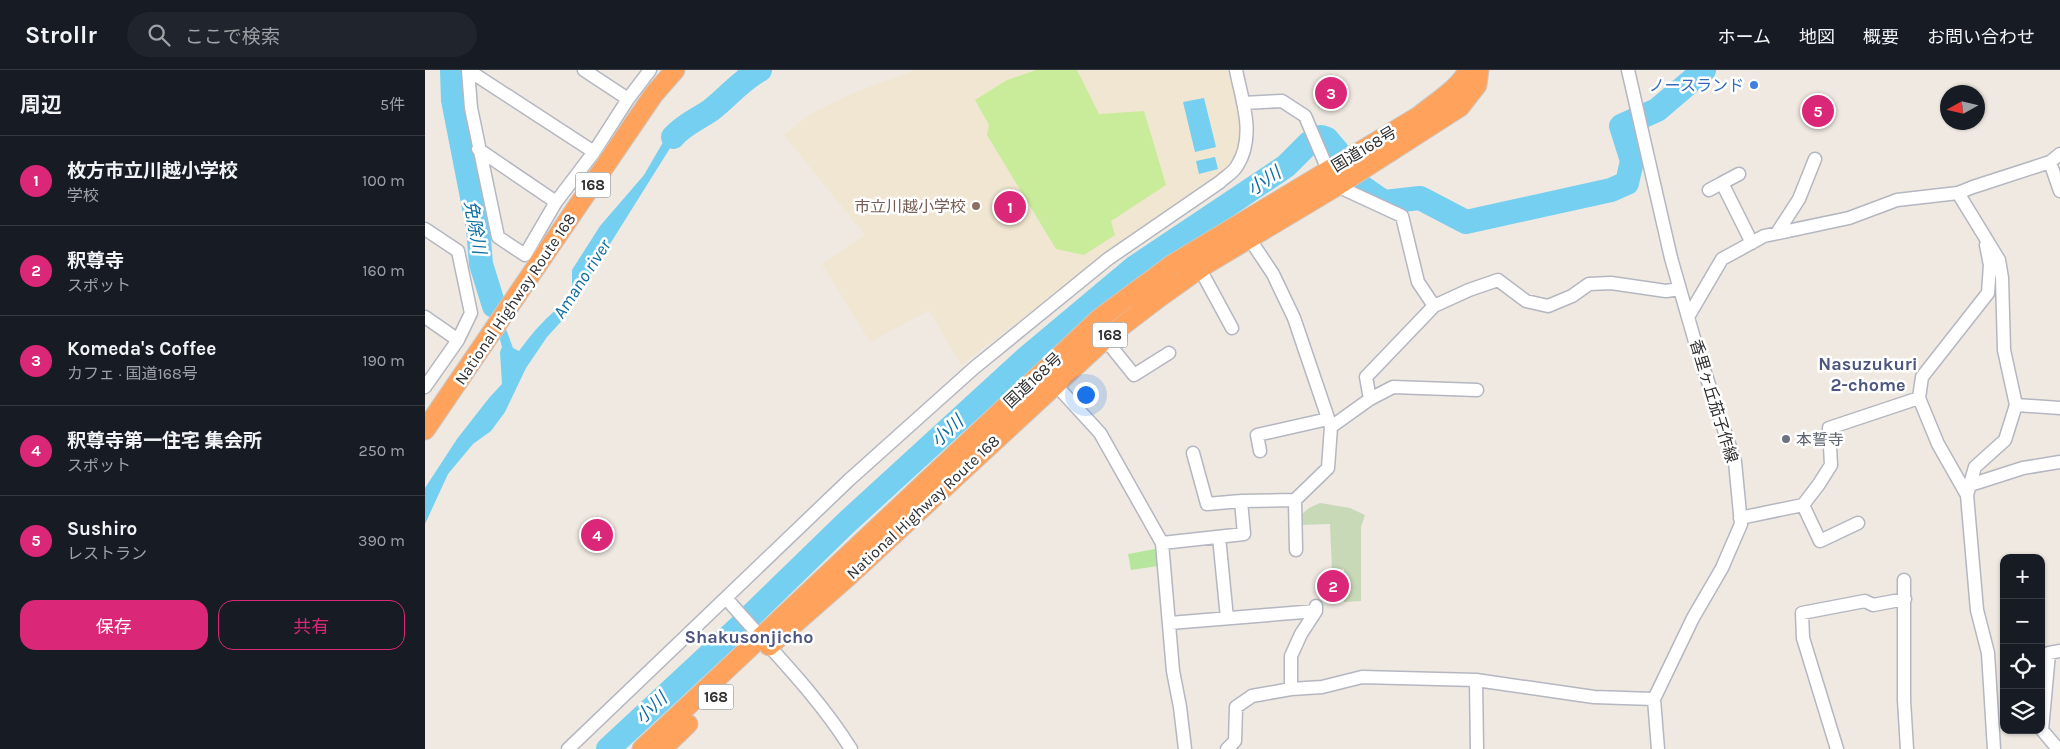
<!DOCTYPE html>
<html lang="ja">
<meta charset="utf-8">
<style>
:root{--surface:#171b24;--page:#20242c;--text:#f1f3f6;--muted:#9ea1a6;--line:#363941;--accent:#db2777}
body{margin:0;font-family:Karla,"Noto Sans JP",sans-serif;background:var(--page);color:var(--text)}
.controls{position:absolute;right:15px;bottom:15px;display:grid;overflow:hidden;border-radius:10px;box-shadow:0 1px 4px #0004}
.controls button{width:45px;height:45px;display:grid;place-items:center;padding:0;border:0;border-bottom:1px solid var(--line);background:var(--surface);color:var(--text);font:25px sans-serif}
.compass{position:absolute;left:1515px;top:15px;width:45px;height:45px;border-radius:50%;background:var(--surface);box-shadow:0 1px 4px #0004;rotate:262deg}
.you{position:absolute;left:660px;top:324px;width:18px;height:18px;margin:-12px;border:4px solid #fff;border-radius:50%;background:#1a73e8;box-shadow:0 0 0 8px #1a73e833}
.badge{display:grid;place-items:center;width:32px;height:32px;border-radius:50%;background:var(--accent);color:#fff;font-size:16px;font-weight:700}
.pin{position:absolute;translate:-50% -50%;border:2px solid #fff;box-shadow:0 1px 5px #0006}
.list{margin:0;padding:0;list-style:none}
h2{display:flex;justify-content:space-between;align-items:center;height:65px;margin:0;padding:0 20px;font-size:21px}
h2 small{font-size:16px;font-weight:400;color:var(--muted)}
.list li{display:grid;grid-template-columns:32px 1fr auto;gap:15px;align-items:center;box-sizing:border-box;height:90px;padding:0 20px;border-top:1px solid var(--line)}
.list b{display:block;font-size:19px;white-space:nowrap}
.list p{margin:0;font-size:16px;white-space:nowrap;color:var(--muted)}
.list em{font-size:16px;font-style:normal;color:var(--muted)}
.actions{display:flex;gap:10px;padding:15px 20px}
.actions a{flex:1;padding:11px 0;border:1px solid var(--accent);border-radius:15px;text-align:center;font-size:18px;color:var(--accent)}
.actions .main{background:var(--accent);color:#fff}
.icon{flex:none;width:28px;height:28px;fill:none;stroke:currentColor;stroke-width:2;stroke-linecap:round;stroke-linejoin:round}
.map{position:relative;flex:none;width:1635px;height:679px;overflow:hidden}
header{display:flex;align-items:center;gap:30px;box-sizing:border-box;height:70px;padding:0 25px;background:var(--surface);border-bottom:1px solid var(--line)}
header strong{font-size:24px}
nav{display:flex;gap:28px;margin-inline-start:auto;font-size:18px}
.search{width:350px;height:45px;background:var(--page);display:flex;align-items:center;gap:12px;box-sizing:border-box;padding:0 18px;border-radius:28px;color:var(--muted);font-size:19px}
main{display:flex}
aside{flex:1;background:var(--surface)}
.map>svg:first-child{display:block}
.education{fill:#f0e6d1}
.green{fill:#b6e59e}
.cemetery{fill:#c8d9b8}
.pitch{fill:#c9ec9a}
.water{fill:#75cff0}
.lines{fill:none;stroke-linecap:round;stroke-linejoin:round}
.river{stroke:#75cff0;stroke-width:24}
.minor-casing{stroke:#b4b7c1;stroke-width:15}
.highway-casing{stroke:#c9c9c9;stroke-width:21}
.minor{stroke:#fff;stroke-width:12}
.highway{stroke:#ffa35c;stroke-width:19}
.shop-dot{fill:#3f7fe0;stroke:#fff;stroke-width:2}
.education-dot{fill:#8d6e63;stroke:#fff;stroke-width:2}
.worship-dot{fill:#6b7280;stroke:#fff;stroke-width:2}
.labels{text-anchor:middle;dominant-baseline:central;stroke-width:5;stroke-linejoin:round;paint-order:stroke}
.shield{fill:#fff;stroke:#6d6d6d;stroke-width:1}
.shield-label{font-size:15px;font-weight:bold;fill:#2e2e2e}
.shop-label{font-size:16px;fill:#366cbe;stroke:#fff;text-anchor:end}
.street-label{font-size:16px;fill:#2e2e2e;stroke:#fff}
.education-label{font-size:16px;fill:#785e54;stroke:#fff;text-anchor:end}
.worship-label{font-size:16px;fill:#5b616d;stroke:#fff;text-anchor:start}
.water-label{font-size:18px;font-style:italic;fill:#0d6fa3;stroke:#fff}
.neighbourhood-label{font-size:18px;font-weight:bold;fill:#4d5680;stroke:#fff}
</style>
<header>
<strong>Strollr</strong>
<div class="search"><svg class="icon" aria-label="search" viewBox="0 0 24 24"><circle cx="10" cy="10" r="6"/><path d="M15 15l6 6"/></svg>ここで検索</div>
<nav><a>ホーム</a><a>地図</a><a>概要</a><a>お問い合わせ</a></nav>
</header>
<main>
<aside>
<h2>周辺<small>5件</small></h2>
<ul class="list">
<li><span class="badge">1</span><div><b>枚方市立川越小学校</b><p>学校</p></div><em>100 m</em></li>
<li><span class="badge">2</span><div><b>釈尊寺</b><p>スポット</p></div><em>160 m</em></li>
<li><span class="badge">3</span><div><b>Komeda's Coffee</b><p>カフェ · 国道168号</p></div><em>190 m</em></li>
<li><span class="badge">4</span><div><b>釈尊寺第一住宅 集会所</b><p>スポット</p></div><em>250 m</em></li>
<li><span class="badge">5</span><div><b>Sushiro</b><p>レストラン</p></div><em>390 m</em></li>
</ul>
<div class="actions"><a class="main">保存</a><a>共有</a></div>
</aside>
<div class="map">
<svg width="1635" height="679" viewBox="0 0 1635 679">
<rect width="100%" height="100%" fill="#efe9e1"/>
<path class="education" d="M 491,0 L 802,0 L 820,59 L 810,94 L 686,181 L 536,295 L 504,240 L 445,272 L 397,194 L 440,165 L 359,65 L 385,44 L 428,23 Z"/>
<path class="green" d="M 730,479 L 733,496 L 706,500 L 703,484 Z"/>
<path class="cemetery" d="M 895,433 L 925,438 L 940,445 L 936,457 L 936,531 L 919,532 L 919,499 L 907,499 L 905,454 L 876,455 L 876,445 L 884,438 Z"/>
<path class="pitch" d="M 611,0 L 652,0 L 674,44 L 719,41 L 741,115 L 686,151 L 690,165 L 659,185 L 631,179 L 562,65 L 564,55 L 550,30 L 582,10 Z"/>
<path class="water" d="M 779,28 L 791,77 L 770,82 L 758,32 Z
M 267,43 L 282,57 L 266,59 L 252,67 L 165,206 L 143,244 L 122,267 L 101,298 L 80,342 L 66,361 L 48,374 L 23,404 L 0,454 L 0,418 L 32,369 L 64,328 L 77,314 L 75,282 L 77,277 C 71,251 59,230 60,202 L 88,278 L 94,281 C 108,262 122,245 143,231 L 147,215 L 147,200 L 175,156 L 219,105 L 244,62 Z
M 790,87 L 793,99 L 774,104 L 771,91 Z"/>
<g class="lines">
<path class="river" d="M 27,0 L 28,30 L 53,158 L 56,194 L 69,236
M 248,67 C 258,55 273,49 286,40 C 303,27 316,10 335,0
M 896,67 L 902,69 L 913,82
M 936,116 L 959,132 L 995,128 L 1041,152 L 1186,120 L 1202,113 L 1207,91 L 1196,56 L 1232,40 L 1279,0
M 183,679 L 310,561 L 421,453 L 599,290 L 710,197 L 861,96 L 884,73"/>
<defs>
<path id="minor" d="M 43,0 L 46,38 L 73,167 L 100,185 L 131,132 L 169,82 L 203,29 L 225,0
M 43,0 L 169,82
M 159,0 L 203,29
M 1203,0 L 1246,188 L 1273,282 L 1310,392 L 1316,454 L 1297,498 L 1268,548 L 1229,629 L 1233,679
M 818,33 L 857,31 L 880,46 L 903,100 L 912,116 L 977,146 L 993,212 L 1009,236 L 1044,220 L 1073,210 L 1101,231 L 1123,236 L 1147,226 L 1164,214 L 1186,213 L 1241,221 L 1255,219
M 53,79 L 131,132
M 1625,92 L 1635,121
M 1314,104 L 1297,113 L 1327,173
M 1284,120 L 1297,113
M 1533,123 L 1574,190 L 1577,208 L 1579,280 L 1591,335 L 1580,370 L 1550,397 L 1542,425 L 1552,540 L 1563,583 L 1569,679
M 0,159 L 33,181 L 46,243 L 33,270 L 0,317
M 1352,163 L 1374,129 L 1390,89
M 824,168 L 848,204 L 869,248 L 906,357 L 903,398 L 870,430 L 871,480
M 775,199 L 807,258
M 0,247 L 33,270
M 1263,247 L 1297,189 L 1339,166 L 1424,148 L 1472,130 L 1533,123 L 1548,117 L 1625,92 L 1635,84
M 680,269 L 709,305 L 744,283
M 630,314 L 675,363 L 737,473 L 748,601 L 755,637 L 760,679
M 945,329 L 968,317 L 1052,320
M 1591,335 L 1635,338
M 906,357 L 945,329 L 941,307 L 1009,236
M 835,381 L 832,365 L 903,349
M 768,383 L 782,434 L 816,431
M 1545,415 L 1598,398 L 1635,392
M 1542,425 L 1513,374 L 1494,328 L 1497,307 L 1563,223 L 1565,195 L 1561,175
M 1378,435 L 1395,471 L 1433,453
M 1315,448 L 1378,435 L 1394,414 L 1406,395 L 1404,358 L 1494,328
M 794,467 L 802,548
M 737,473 L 819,464 L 816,431 L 870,430
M 1479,510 L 1479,630 L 1482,679
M 301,528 C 344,578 391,623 426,679
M 745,553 L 891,541
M 1051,610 L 1052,679
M 866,619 L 866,586 L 876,564 L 891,541 L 891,536
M 143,679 L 424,410 L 549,298 L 683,189 L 795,112 C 800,107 809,102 812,96 C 831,66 817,31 811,0
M 802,679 L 810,671 L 811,637 L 827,626 L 866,619 L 897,617 L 937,607 L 1051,610 L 1169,627 L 1229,629
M 1412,679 L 1378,568 L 1377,543 L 1440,531 L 1448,535 L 1480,529
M 1633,679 L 1617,660 L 1624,583 L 1635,581"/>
<path id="highway" d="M 0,360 L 229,24 L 250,0
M 344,576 L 425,505 L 680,269 L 735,227 L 780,195 L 912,116 L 1035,37 L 1052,15 L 1054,0
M 217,679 L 675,248 L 748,194 L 994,46 C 1008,34 1036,17 1043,0
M 237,679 L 263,654"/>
</defs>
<use href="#minor" class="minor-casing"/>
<use href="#highway" class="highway-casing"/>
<use href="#minor" class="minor"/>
<use href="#highway" class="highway"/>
</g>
<circle class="shop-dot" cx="1329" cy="15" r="5"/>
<circle class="education-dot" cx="551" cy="136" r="5"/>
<circle class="worship-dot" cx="1361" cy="369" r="5"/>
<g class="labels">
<g class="shield">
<rect x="150.5" y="102.5" width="35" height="25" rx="4"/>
<rect x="667.5" y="252.5" width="35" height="25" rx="4"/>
<rect x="273.5" y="614.5" width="35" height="25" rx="4"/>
</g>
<g class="shield-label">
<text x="168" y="115">168</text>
<text x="685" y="265">168</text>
<text x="291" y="627">168</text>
</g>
<g class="shop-label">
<text x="1319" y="15">ノースランド</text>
</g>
<g class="street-label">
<text transform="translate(939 79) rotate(-31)">国道168号</text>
<text transform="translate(90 229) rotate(-56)">National Highway Route 168</text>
<text transform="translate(608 310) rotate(-43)">国道168号</text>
<text transform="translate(1289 331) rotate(73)">香里ヶ丘茄子作線</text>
<text transform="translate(498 437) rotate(-43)">National Highway Route 168</text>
</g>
<g class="education-label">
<text x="541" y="136">市立川越小学校</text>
</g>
<g class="worship-label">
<text x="1371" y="369">本誓寺</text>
</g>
<g class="water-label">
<text transform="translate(839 111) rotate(-34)">小川</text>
<text transform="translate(50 157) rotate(80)">免除川</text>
<text transform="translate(157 209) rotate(-57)">Amano river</text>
<text transform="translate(522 361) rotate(-42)">小川</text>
<text transform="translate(226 638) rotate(-43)">小川</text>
</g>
<g class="neighbourhood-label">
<text x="1443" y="294">Nasuzukuri<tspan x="1443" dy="21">2-chome</tspan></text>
<text x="324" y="567">Shakusonjicho</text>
</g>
</g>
</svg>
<div class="controls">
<button>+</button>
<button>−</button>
<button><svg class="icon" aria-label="locate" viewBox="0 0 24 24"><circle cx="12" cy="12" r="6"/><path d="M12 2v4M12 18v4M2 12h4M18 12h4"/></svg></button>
<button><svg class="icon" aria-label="layers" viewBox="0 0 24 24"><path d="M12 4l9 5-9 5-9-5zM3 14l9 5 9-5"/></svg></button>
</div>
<svg class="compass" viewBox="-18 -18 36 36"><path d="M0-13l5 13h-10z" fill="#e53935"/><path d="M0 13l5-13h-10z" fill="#9ea1a6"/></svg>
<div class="you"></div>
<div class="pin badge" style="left:585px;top:137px">1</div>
<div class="pin badge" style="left:908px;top:516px">2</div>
<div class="pin badge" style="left:906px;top:23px">3</div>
<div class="pin badge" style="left:172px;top:465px">4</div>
<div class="pin badge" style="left:1393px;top:41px">5</div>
</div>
</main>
